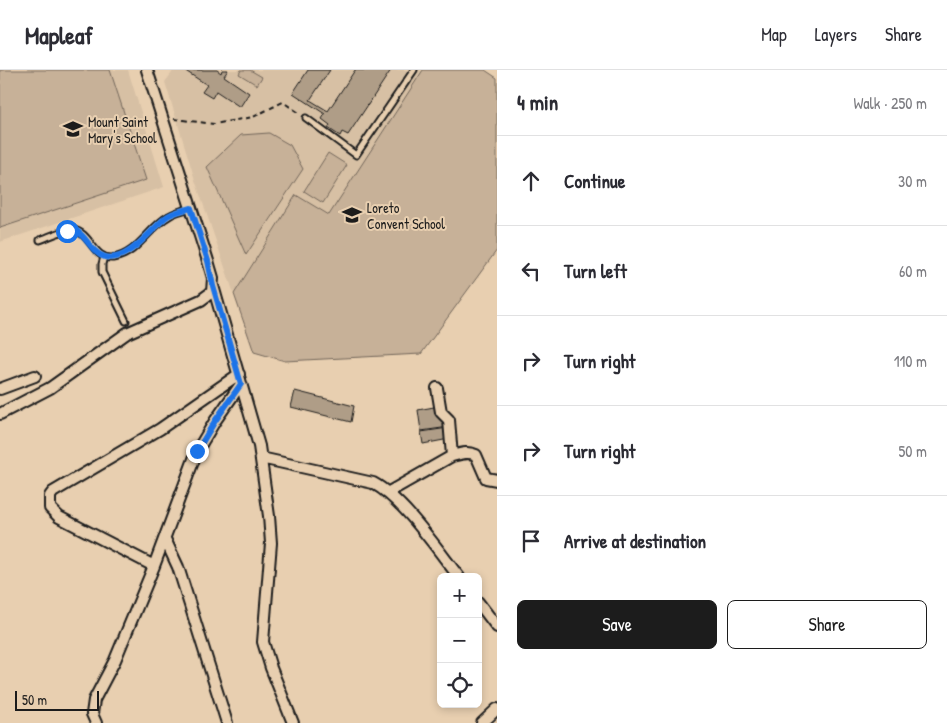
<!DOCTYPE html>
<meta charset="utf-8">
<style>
:root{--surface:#fff;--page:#f2f2f3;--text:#2b2b33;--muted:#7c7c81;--line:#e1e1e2;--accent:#1c1c1c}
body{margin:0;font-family:"Patrick Hand",sans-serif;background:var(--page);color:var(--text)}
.controls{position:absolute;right:15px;bottom:15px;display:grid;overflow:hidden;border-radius:8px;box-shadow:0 2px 8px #0003}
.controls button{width:45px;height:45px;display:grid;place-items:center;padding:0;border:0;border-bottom:1px solid var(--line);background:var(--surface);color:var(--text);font:25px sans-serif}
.scale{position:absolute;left:15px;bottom:12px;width:84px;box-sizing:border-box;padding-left:5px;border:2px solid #1c1c1c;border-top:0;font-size:14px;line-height:18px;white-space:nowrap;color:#1c1c1c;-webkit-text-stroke:4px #e8cfb0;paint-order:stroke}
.stop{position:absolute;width:15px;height:15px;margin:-11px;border:4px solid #1a73e8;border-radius:50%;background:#fff}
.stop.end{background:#1a73e8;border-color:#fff;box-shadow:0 1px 5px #0008}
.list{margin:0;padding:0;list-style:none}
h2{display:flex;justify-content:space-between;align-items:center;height:65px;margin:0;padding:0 20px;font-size:21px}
h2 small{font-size:16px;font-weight:400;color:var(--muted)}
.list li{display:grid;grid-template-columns:32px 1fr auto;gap:15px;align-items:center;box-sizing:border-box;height:90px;padding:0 20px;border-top:1px solid var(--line)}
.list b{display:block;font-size:19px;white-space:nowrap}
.list em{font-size:16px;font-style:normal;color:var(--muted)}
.actions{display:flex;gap:10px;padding:15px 20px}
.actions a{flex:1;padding:11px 0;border:1px solid var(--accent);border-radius:8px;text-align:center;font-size:18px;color:var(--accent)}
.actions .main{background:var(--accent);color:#fff}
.icon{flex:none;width:28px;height:28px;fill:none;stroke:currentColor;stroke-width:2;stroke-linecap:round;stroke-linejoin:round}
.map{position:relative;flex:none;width:497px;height:653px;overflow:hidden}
header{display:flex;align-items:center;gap:30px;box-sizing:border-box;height:70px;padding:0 25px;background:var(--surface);border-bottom:1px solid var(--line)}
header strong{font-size:24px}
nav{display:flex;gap:28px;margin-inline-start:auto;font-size:18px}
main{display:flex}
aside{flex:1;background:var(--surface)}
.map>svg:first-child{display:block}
.built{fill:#d7c0a4}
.green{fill:#c7b198;stroke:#72665a}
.building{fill:#af9d87;stroke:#1c1c1c}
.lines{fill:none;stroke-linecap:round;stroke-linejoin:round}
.lane-casing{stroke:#1c1c1c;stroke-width:9}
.street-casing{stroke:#1c1c1c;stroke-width:14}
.path{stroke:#1c1c1c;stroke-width:2;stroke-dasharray:5 4;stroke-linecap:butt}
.lane{stroke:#e8cfb0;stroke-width:5}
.street{stroke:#e8cfb0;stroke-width:10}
.route{stroke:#1a73e8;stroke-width:6}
.labels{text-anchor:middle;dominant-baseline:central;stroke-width:4;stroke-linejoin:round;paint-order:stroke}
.poi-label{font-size:14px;fill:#1c1c1c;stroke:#e8cfb0;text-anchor:start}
</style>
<header>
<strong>Mapleaf</strong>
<nav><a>Map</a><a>Layers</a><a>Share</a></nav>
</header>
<main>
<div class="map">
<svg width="497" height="653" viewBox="0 0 497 653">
<rect width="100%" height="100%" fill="#e8cfb0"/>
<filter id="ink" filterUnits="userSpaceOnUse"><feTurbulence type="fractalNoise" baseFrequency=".02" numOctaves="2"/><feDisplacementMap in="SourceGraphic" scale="10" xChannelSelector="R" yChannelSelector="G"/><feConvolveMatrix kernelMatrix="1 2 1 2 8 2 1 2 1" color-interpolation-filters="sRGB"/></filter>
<g filter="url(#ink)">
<path class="built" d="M 0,0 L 128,0 L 164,117 L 0,172 Z
M 174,0 L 485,0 L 497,8 L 497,180 L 421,284 L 285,291 L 254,282 L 195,110 L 165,12 Z"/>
<path class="green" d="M 0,0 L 110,0 L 146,110 L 0,158 Z
M 241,0 L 250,0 L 262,7 L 257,15 L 239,4 Z
M 423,0 L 485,0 L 497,8 L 497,180 L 421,284 L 285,291 L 254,282 L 234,224 L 296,125 L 329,145 Z
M 269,63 L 290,75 L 303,99 L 246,185 L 207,97 L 241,65 Z
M 328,83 L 347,95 L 323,133 L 304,121 Z"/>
<path class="building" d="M 184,0 L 217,0 L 221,3 L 222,0 L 228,0 L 224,6 L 249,23 L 240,37 L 216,21 L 212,28 L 202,22 L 207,15 Z
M 308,0 L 330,0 L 310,30 L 328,41 L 355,0 L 391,0 L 348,65 L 342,62 L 340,66 L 328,58 L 330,55 L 322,49 L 325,44 L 293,23 Z
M 295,321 L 354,336 L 351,352 L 291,337 Z
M 439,336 L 449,357 L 421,361 L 418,340 Z
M 448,358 L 449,369 L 423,374 L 421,362 Z"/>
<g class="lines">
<defs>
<path id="lane" d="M 306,48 L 356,85 L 414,0
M 40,170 C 49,167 63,159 73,160 C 91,162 93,190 113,188 C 138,184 149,157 169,146 C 175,142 183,140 191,138
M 104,187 L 102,194 L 102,202 L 126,251"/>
<path id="street" d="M 213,216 L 259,376 L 269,446 L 271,473 L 263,572 L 271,598 L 293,653
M 437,318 L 441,342 L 449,350 L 452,386 C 460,384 468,381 476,385 L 486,408 L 497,410
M 0,319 L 35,306
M 0,344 L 50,318 L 127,263 L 201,230 L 212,222 L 213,208 L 208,191 L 147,0
M 261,388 L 373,413 C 403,429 437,479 459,507
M 387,423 L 452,386
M 165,469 L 178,497 L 227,653
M 154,496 L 59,447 L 50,438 L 50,426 L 53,422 L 160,359 L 239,304
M 478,532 L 497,557
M 96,653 L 92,644 L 94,630 L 115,590 L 154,496 L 197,381 L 215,351 L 241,314
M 482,653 L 497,639"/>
</defs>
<use href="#lane" class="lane-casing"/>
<use href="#street" class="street-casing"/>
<path class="path" d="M 174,49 L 214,54 L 253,47 L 283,32 L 299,43"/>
<use href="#lane" class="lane"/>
<use href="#street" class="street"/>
</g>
</g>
<g class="lines" filter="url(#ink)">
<path class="route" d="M 67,161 L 77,161 C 87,168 93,184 105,187 C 127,193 151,160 165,148 C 172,142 182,141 191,138 L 208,191 L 213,216 L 241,314 L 215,351 L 197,381"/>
</g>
<defs>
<symbol id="school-bare" viewBox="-9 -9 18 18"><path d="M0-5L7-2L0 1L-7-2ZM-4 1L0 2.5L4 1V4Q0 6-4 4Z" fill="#1c1c1c" stroke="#e8cfb0" stroke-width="2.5" paint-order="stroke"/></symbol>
</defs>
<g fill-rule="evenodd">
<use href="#school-bare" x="59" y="45" width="28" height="28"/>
<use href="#school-bare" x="338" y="131" width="28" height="28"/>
</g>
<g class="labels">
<g class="poi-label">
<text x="88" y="51">Mount Saint<tspan x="88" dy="16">Mary's School</tspan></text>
<text x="367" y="137">Loreto<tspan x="367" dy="16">Convent School</tspan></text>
</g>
</g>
</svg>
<div class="controls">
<button>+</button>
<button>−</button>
<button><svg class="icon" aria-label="locate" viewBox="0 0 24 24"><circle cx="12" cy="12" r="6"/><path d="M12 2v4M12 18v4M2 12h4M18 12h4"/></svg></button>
</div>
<div class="scale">50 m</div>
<div class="stop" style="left:67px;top:161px"></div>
<div class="stop end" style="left:197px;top:381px"></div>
</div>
<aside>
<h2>4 min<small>Walk · 250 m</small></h2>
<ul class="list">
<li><svg class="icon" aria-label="ahead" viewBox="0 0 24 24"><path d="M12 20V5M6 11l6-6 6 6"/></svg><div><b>Continue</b></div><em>30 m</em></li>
<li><svg class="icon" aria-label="left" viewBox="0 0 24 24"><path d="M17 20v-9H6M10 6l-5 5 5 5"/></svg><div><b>Turn left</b></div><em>60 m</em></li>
<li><svg class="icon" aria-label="right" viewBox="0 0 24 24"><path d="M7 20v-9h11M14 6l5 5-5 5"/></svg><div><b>Turn right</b></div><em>110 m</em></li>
<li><svg class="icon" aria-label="right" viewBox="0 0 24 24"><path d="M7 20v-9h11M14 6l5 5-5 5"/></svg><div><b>Turn right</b></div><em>50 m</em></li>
<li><svg class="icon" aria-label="arrive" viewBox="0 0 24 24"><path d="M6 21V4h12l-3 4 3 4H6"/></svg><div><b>Arrive at destination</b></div></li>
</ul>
<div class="actions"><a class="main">Save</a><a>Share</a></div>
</aside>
</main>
